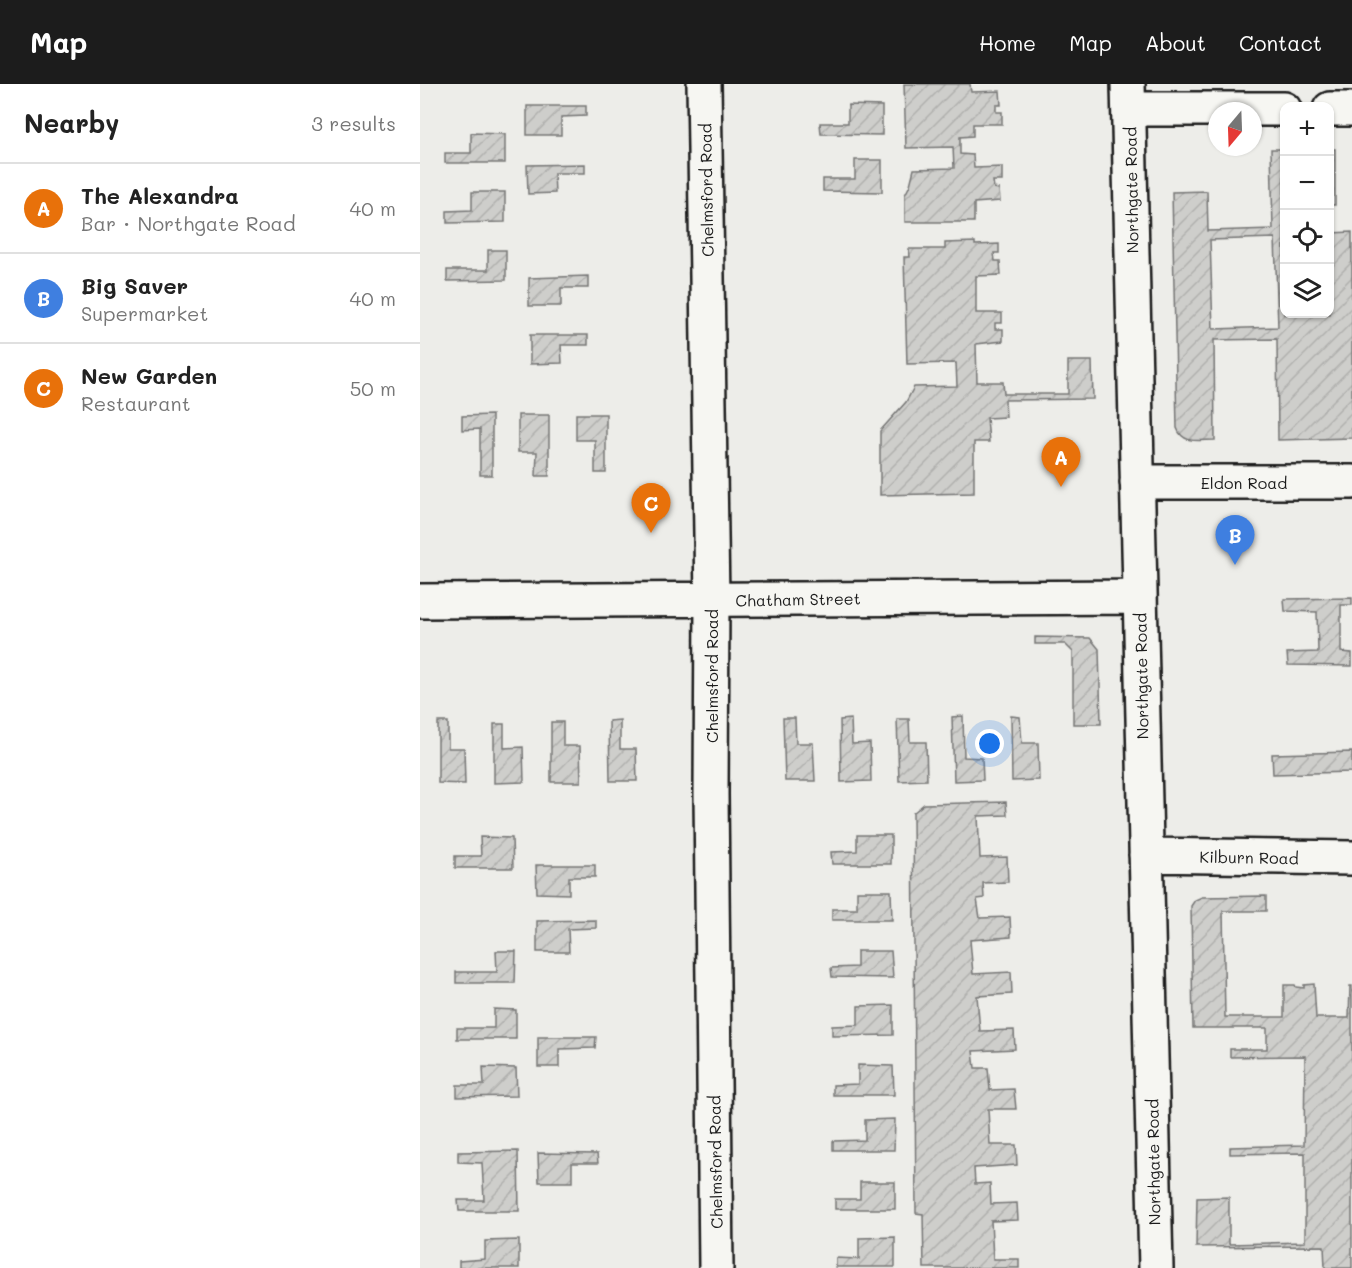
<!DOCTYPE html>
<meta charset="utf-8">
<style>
:root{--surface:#fff;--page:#f6f6f6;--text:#222;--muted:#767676;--line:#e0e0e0;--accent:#1c1c1c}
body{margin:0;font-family:Mali,sans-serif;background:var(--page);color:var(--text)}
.controls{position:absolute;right:18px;top:18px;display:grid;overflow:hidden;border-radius:12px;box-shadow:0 2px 4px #0004}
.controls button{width:54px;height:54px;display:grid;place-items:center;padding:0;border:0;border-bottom:2px solid var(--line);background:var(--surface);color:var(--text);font:30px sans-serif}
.compass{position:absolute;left:788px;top:18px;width:54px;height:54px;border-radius:50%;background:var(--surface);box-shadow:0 2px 4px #0004;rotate:199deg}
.you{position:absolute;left:570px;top:660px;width:21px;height:21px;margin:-15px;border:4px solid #fff;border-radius:50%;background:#1a73e8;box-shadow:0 0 0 9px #1a73e833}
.badge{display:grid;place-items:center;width:39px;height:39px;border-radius:50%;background:var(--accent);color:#fff;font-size:20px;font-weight:700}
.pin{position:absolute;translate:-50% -50px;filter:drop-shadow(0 2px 3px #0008)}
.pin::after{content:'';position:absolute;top:32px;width:21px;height:18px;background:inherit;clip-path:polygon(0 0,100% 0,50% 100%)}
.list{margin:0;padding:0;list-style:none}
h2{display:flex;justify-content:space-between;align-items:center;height:78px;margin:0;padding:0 24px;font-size:26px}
h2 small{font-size:20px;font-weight:400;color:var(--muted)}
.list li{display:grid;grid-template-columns:39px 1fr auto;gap:18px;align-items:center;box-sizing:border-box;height:90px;padding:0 24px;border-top:2px solid var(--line)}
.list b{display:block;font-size:22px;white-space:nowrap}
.list p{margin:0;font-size:20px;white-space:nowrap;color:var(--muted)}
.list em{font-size:20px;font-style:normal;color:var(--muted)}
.icon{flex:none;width:33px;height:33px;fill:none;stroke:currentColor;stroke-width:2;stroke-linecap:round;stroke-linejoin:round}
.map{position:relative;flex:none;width:932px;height:1184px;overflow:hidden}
header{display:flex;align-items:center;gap:36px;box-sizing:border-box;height:84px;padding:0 30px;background:var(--accent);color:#fff}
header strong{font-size:28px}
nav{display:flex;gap:33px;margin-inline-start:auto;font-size:21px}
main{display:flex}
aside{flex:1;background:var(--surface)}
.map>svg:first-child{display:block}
.garden{fill:url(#garden-furrows);stroke:#757574;stroke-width:1.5;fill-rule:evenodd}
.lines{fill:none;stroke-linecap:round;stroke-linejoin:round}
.street-casing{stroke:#1c1c1c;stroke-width:38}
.street{stroke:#f6f6f2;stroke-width:33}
.labels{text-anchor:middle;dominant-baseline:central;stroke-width:4.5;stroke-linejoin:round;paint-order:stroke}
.street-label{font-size:16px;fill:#1c1c1c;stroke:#f6f6f2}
</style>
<header>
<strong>Map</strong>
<nav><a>Home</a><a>Map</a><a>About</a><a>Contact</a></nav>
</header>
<main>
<aside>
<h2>Nearby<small>3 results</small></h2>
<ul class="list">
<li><span class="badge" style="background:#e8710a">A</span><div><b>The Alexandra</b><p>Bar · Northgate Road</p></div><em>40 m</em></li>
<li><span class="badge" style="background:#3f7fe0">B</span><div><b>Big Saver</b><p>Supermarket</p></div><em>40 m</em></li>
<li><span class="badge" style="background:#e8710a">C</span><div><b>New Garden</b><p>Restaurant</p></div><em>50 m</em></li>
</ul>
</aside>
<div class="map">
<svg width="932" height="1184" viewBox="0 0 932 1184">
<defs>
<pattern id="garden-furrows" width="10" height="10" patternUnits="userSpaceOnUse" patternTransform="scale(1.5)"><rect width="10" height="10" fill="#cececb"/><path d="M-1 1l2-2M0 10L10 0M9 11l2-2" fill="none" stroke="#b0b0ae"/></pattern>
</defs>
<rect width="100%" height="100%" fill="#edede9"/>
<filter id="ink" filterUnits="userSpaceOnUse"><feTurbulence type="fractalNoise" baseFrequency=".0167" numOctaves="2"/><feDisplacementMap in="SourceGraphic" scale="12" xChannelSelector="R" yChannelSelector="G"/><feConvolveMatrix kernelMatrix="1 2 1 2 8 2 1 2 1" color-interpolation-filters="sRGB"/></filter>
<g filter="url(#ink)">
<path class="garden" d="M 484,0 L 550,0 L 551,8 L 580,7 L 581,21 L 576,21 L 576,28 L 582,28 L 582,40 L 553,40 L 553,52 L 540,53 L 540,70 L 553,71 L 554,84 L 582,83 L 582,97 L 573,97 L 574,104 L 579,105 L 580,117 L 554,119 L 554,138 L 485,138 L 485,111 L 490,101 L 494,85 L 534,84 L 533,63 L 486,64 Z
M 428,21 L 462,22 L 462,51 L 401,50 L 400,39 L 428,39 Z
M 107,22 L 166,22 L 166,32 L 141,33 L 141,51 L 107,51 Z
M 51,49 L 85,50 L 85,79 L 25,79 L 25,69 L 51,69 Z
M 851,65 L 864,65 L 864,230 L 910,230 L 910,149 L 932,148 L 932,354 L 858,356 L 857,255 L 794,256 L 795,356 C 780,356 763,361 757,344 L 752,108 L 787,107 L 788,147 L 853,145 ZM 855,154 L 858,243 L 793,245 L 790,156 Z
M 910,65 L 915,65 L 915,121 L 910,121 Z
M 435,76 L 462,76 L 462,108 L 403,107 L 403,95 L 435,95 Z
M 165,80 L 165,89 L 134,89 L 135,109 L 108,110 L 107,81 Z
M 52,108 L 85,108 L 85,138 L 27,139 L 27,127 L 52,126 Z
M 555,158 L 555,161 L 579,160 L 579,169 L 574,169 L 575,177 L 580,177 L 581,191 L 556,192 L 556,229 L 582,229 L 582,239 L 575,239 L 575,245 L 583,245 L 583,257 L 556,260 L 557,298 L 583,298 L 584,310 L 648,310 L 648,277 L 672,277 L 673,315 L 585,316 L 586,333 L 567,334 L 569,358 L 554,358 L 554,409 L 460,411 L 460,347 L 486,318 L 494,303 L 537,302 L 536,279 L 487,280 L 484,173 L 490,173 L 489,165 L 525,165 L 525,159 Z
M 68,166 L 86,166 L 86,196 L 27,197 L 27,186 L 68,186 Z
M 168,192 L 168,204 L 141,204 L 141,222 L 109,222 L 109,194 Z
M 110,251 L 168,251 L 168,261 L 141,261 L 142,279 L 110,280 Z
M 156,330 L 186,330 L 186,389 L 175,389 L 175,356 L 156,356 Z
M 72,331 L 72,391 L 60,391 L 60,345 L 42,346 L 42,332 Z
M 98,331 L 129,331 L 129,392 L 116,392 L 117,368 L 98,368 Z
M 932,514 L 932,521 L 921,521 L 921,568 L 932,569 L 932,582 L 868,581 L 867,569 L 898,568 L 897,528 L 865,527 L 864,515 Z
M 615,553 L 670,554 L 679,565 L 681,640 L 653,640 L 653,568 L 645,560 L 615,560 Z
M 543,632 L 544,673 L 562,674 L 563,696 L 534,697 L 532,633 Z
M 591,632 L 600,633 L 602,659 L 618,659 L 619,696 L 592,697 Z
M 363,634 L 375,634 L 376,659 L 393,659 L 395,697 L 365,697 Z
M 431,635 L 432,660 L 450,659 L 451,697 L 421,698 L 420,636 Z
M 477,635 L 489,635 L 490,658 L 506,658 L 507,696 L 479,697 Z
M 200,636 L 200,665 L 216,665 L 217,697 L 190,697 L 189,637 Z
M 18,638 L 28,638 L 28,664 L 44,664 L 45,700 L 18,699 Z
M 131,638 L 143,638 L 143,662 L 160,662 L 161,698 L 131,698 Z
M 74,640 L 84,640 L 84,664 L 103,663 L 104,698 L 74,699 Z
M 932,668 L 932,688 L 853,690 L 852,670 Z
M 586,718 L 587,731 L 558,732 L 560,774 L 587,773 L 588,798 L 563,799 L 564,814 L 557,815 L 560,834 L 590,833 L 591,853 L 550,856 L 553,890 L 591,888 L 592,910 L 557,912 L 560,947 L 594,946 L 595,965 L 553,967 L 555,984 L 568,984 L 570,1006 L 594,1005 L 596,1025 L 568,1025 L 570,1061 L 596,1061 L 597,1081 L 554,1084 L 555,1100 L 570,1099 L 571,1120 L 597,1119 L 598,1136 L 571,1137 L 573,1175 L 599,1175 L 599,1184 L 504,1184 L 503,1130 L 496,1129 L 493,729 L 504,720 Z
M 437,751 L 471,751 L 471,780 L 412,780 L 411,768 L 437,767 Z
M 60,753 L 92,754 L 93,784 L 35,784 L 35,772 L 61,772 Z
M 116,781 L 175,781 L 175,793 L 149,793 L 149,810 L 117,809 Z
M 437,807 L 471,807 L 472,836 L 412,836 L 412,825 L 437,825 Z
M 846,812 L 846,827 L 803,827 L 805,933 L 864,933 L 864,901 L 875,901 L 876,903 L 884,904 L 884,901 L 894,900 L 896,934 L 929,934 L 930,902 L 932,902 L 932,1184 L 905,1184 L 904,1162 L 776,1163 L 777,1114 L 809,1113 L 809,1160 L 885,1158 L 885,1069 L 810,1070 L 810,1063 L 884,1061 L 885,972 L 810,973 L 810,965 L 847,965 L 847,944 L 773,944 L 771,822 L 775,816 L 782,813 Z
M 176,836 L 176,844 L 148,845 L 149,868 L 117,868 L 117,837 Z
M 76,867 L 96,867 L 95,899 L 36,899 L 36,888 L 77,888 Z
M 437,867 L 471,867 L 473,894 L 412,893 L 411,884 L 437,883 Z
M 473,921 L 473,951 L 412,952 L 412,942 L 438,941 L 438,922 Z
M 74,925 L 96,926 L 96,955 L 37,955 L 37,944 L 74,944 Z
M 118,953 L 176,953 L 175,964 L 139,965 L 139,983 L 118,983 Z
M 438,981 L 473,982 L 474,1011 L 413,1011 L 413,1001 L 438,1000 Z
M 63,983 L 96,984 L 97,1012 L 37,1013 L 37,1001 L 64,1001 Z
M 475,1035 L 474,1066 L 413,1066 L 413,1057 L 445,1056 L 445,1036 Z
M 98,1067 L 99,1127 L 39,1127 L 38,1116 L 64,1116 L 62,1079 L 38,1078 L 38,1068 Z
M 118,1069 L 177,1070 L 178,1079 L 152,1079 L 152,1098 L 119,1098 Z
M 440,1098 L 475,1098 L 475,1125 L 415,1125 L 415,1115 L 440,1115 Z
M 475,1153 L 475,1183 L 416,1183 L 416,1174 L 439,1175 L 439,1154 Z
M 99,1156 L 99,1184 L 39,1184 L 39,1177 L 65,1175 L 65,1157 Z"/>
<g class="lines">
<defs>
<path id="street" d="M 284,0 L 292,515 L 291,710 L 296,1184
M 708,0 L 736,1184
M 709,25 L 864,25
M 910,25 L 932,25
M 717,398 L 932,398
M 0,517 L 720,513
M 726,771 L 932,774"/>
</defs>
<use href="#street" class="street-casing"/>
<use href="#street" class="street"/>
</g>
</g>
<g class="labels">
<g class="street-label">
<text transform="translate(286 106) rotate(-91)">Chelmsford Road</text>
<text transform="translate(711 106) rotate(-91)">Northgate Road</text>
<text x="824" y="398">Eldon Road</text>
<text transform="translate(378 515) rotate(-1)">Chatham Street</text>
<text transform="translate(291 592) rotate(-90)">Chelmsford Road</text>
<text transform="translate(721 592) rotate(-91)">Northgate Road</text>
<text transform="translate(829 773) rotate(1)">Kilburn Road</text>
<text transform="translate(295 1078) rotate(-91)">Chelmsford Road</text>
<text transform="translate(733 1078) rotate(-91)">Northgate Road</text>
</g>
</g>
</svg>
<div class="controls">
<button>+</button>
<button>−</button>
<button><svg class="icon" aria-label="locate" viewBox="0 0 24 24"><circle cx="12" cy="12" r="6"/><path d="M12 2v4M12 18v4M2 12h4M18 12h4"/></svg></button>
<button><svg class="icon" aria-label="layers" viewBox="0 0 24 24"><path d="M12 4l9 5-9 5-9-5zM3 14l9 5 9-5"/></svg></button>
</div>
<svg class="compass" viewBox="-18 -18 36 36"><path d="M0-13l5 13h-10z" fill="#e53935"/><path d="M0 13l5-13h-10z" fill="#767676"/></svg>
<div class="you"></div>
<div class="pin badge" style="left:641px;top:403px;background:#e8710a">A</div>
<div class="pin badge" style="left:815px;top:481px;background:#3f7fe0">B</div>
<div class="pin badge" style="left:231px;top:449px;background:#e8710a">C</div>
</div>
</main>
